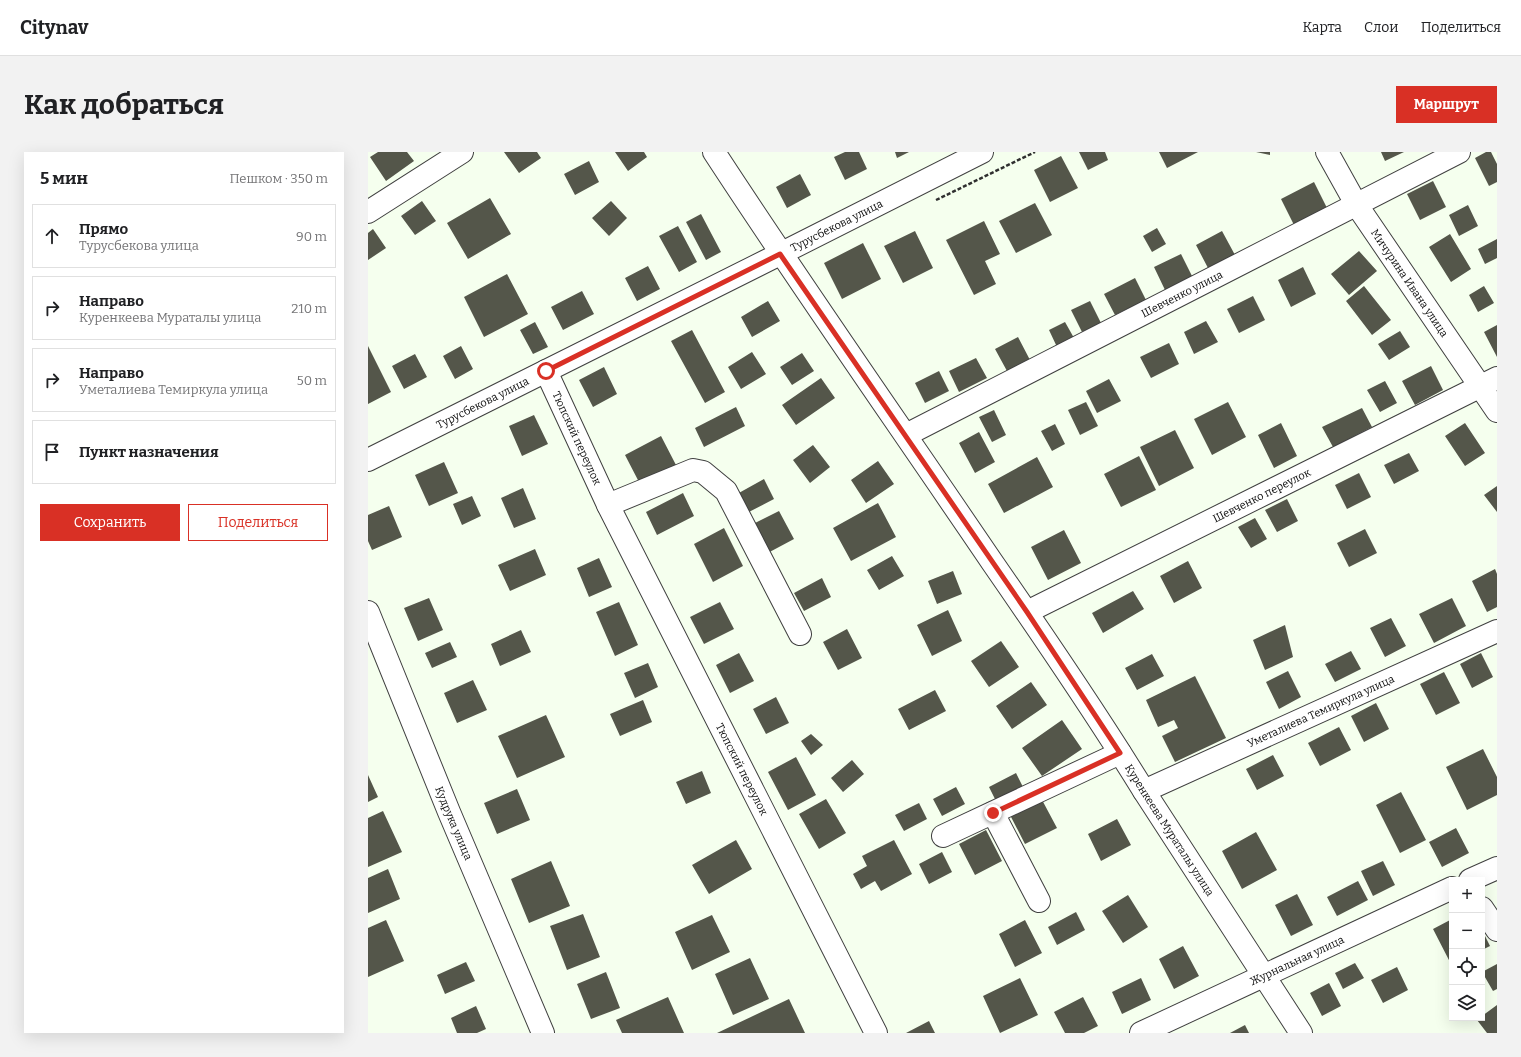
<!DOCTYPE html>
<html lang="ru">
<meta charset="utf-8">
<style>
:root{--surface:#fff;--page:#f2f2f2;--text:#202124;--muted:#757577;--line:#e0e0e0;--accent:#d93025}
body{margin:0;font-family:Bitter,serif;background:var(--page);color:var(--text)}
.controls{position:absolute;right:12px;bottom:12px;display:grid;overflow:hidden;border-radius:0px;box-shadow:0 4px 16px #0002}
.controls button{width:36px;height:36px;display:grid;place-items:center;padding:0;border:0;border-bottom:1px solid var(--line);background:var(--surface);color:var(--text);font:20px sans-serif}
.stop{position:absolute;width:12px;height:12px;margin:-9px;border:3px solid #d93025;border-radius:50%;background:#fff}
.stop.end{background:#d93025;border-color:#fff;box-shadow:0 1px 4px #0008}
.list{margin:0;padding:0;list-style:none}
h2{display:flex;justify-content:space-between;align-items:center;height:52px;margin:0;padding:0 16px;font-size:17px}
h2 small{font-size:13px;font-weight:400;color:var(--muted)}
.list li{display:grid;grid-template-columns:26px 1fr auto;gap:12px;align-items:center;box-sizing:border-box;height:64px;margin:0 8px 8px;padding:0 8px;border:1px solid var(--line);border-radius:0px}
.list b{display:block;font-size:15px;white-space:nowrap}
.list p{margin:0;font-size:13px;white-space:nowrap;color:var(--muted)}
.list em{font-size:13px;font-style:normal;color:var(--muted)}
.actions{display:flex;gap:8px;padding:12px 16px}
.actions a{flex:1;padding:9px 0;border:1px solid var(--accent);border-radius:0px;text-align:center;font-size:14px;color:var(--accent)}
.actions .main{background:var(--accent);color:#fff}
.icon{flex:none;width:22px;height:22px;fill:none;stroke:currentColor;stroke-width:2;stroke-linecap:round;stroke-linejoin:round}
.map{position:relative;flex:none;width:1129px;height:881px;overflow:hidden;border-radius:0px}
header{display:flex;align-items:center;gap:24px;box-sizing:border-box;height:56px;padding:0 20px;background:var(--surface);border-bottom:1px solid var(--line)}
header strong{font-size:19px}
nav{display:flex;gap:22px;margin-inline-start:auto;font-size:14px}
.intro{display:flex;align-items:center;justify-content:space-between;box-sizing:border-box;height:96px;padding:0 24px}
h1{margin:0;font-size:28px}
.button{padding:10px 18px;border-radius:0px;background:var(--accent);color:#fff;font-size:14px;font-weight:700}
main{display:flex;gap:24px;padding:0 24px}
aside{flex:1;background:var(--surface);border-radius:0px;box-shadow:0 4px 16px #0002}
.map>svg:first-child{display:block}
.building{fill:#54564a}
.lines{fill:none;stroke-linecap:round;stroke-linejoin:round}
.minor-casing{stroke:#404040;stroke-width:24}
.path{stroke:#2f2f2f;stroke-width:2.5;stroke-dasharray:4 2;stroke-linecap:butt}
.minor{stroke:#fff;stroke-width:22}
.route{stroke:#d93025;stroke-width:5}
.labels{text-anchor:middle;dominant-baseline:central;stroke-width:4;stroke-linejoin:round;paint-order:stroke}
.street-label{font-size:11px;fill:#0d0d0d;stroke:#fff}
</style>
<header>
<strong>Citynav</strong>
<nav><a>Карта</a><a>Слои</a><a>Поделиться</a></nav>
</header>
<div class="intro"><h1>Как добраться</h1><a class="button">Маршрут</a></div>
<main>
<aside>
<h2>5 мин<small>Пешком · 350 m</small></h2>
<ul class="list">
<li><svg class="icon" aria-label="ahead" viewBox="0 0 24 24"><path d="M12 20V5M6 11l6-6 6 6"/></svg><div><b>Прямо</b><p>Турусбекова улица</p></div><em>90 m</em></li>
<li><svg class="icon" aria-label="right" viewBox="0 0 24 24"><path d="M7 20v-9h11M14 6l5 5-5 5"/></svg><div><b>Направо</b><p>Куренкеева Мураталы улица</p></div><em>210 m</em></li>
<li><svg class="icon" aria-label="right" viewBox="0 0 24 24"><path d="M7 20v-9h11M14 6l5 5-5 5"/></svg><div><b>Направо</b><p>Уметалиева Темиркула улица</p></div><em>50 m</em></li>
<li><svg class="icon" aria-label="arrive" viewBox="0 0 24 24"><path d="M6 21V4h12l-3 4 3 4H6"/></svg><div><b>Пункт назначения</b></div></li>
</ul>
<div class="actions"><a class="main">Сохранить</a><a>Поделиться</a></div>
</aside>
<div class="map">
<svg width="1129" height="881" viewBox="0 0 1129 881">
<rect width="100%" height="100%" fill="#f5ffee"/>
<path class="building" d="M 10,0 L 39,0 L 46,9 L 18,29 L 2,5 Z
M 136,0 L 169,0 L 173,6 L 151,21 Z
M 247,0 L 276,0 L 279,5 L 260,19 Z
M 477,0 L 491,0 L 499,17 L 477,28 L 466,5 Z
M 527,0 L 541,0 L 529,6 Z
M 711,0 L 737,0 L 740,8 L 720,18 Z
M 791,0 L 830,0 L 799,16 Z
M 888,0 L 902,0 L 902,3 Z
M 1013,0 L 1036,0 L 1017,9 Z
M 1118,0 L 1123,0 L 1129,12 L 1129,30 L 1121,34 L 1107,6 Z
M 693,4 L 710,36 L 682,50 L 666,18 Z
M 221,9 L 231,30 L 207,43 L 196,22 Z
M 432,22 L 443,43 L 419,56 L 408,35 Z
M 1065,29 L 1078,55 L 1052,68 L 1039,42 Z
M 946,30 L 959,56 L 926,73 L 913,47 Z
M 122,46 L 143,82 L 100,107 L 79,71 Z
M 54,49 L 68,69 L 47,83 L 33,64 Z
M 243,49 L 259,66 L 241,84 L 224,66 Z
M 667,51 L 684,83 L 648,101 L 631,69 Z
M 1100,53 L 1110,74 L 1091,84 L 1081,63 Z
M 333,62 L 353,100 L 338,108 L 318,70 Z
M 616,69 L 632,102 L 617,109 L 628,132 L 606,143 L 578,88 Z
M 310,74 L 329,110 L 311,120 L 291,84 Z
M 789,76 L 798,92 L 784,100 L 775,84 Z
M 5,77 L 18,96 L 0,108 L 0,81 Z
M 547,79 L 565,116 L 535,131 L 516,94 Z
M 854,79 L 867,103 L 840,116 L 828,93 Z
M 1082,82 L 1103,117 L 1083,130 L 1061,95 Z
M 1129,87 L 1129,106 L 1117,112 L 1110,97 Z
M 495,91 L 513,127 L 474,147 L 456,111 Z
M 991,99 L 1009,119 L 981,143 L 963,122 Z
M 813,102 L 824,124 L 797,138 L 786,115 Z
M 280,114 L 292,137 L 269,149 L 257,126 Z
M 935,115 L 948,142 L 923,155 L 910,128 Z
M 139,122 L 160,162 L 116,185 L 96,145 Z
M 767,126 L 778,148 L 747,163 L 736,142 Z
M 996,134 L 1023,168 L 1004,183 L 978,149 Z
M 1116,134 L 1126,151 L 1110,160 L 1101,143 Z
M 214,139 L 226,162 L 195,178 L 183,155 Z
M 885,144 L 897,168 L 871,181 L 859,157 Z
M 400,149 L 412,169 L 384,185 L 373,165 Z
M 722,149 L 733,171 L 714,180 L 703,158 Z
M 838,169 L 850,190 L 826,202 L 816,180 Z
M 167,170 L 180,195 L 165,202 L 152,178 Z
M 697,170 L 706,186 L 689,195 L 681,178 Z
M 1129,173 L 1129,205 L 1116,180 Z
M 324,178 L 357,240 L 337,251 L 303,189 Z
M 1032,179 L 1042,195 L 1021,208 L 1010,192 Z
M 650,185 L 662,208 L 639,219 L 627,197 Z
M 801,191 L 811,212 L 783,226 L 772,205 Z
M 0,194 L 23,240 L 0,252 Z
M 93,194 L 105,217 L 87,227 L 75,204 Z
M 384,200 L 398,222 L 373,237 L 360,215 Z
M 434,201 L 446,219 L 424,233 L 412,215 Z
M 47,202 L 59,225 L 36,237 L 24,214 Z
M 608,206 L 619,226 L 591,240 L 581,219 Z
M 1063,214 L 1075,238 L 1047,253 L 1034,229 Z
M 236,215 L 249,242 L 225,255 L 211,228 Z
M 571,219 L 581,239 L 557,251 L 547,231 Z
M 453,226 L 467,246 L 428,273 L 414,253 Z
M 741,227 L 753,249 L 729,261 L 718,239 Z
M 1017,229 L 1029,251 L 1012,260 L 999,238 Z
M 718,250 L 730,274 L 712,283 L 700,258 Z
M 860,250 L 878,285 L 844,303 L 826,267 Z
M 368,255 L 377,274 L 336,295 L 327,276 Z
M 994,256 L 1004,275 L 965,295 L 954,275 Z
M 626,258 L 638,283 L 624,290 L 611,265 Z
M 166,263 L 180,292 L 154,304 L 141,274 Z
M 913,271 L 929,304 L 906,316 L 890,283 Z
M 1097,271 L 1117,301 L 1097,314 L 1077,284 Z
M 687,272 L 697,292 L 684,299 L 673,279 Z
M 807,278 L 826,316 L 791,334 L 772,295 Z
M 611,280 L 627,310 L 607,321 L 591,291 Z
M 293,284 L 308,313 L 272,332 L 257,303 Z
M 445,293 L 462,315 L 442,331 L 425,308 Z
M 1041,301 L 1051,319 L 1026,332 L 1016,313 Z
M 771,304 L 788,338 L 753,355 L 736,322 Z
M 669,305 L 685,335 L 636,361 L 620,332 Z
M 510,309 L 526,332 L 498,351 L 483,328 Z
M 76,310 L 90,341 L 61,354 L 47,323 Z
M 991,321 L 1003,345 L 979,357 L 967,333 Z
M 396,327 L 406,347 L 379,361 L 369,342 Z
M 1129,334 L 1129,360 L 1116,343 Z
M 155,336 L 168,367 L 146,376 L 133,346 Z
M 315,341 L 326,364 L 289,383 L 278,360 Z
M 104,344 L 113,364 L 94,373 L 85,352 Z
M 919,347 L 930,369 L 909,380 L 897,358 Z
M 510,351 L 528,385 L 483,409 L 465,376 Z
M 21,354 L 34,385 L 4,398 L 0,389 L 0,363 Z
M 411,359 L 426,387 L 396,403 L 381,374 Z
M 887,366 L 899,387 L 883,396 L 870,375 Z
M 356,376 L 375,414 L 345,430 L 326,392 Z
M 997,377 L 1009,401 L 981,415 L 969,391 Z
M 696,378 L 713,411 L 680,428 L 663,395 Z
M 167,397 L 178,423 L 142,439 L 130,413 Z
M 524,404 L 536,424 L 511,438 L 499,418 Z
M 231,406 L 244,435 L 221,445 L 209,416 Z
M 820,409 L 834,436 L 806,451 L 792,424 Z
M 1127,417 L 1129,422 L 1129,455 L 1119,460 L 1104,429 Z
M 585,419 L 594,442 L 569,452 L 560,429 Z
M 454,426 L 463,445 L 436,459 L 426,441 Z
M 765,439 L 776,457 L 735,481 L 724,461 Z
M 61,446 L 75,478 L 50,489 L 36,456 Z
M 1084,446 L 1098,474 L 1066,491 L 1051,462 Z
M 251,450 L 270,493 L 247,504 L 228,460 Z
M 352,450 L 366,477 L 336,492 L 322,465 Z
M 580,458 L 594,489 L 564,504 L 549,473 Z
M 1023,466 L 1038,494 L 1017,505 L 1002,476 Z
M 917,473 L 925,505 L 897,518 L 885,488 Z
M 479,477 L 494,506 L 470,518 L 455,490 Z
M 153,478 L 163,500 L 132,514 L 123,492 Z
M 633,489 L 651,515 L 621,535 L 603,509 Z
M 82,490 L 89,505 L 64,516 L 57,501 Z
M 983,499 L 993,517 L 967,530 L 957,512 Z
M 371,501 L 386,529 L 362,541 L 348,513 Z
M 1113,501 L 1125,525 L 1104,536 L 1092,512 Z
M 784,502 L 796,524 L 769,538 L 757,516 Z
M 280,511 L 290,535 L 267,546 L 256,521 Z
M 920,519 L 933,545 L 911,557 L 898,530 Z
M 1076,520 L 1092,551 L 1068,563 L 1052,532 Z
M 827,524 L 858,586 L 807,610 L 794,584 L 810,576 L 806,568 L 790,575 L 778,548 Z
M 105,528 L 119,558 L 89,571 L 76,541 Z
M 663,530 L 679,553 L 644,577 L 628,554 Z
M 567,538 L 578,559 L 541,578 L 530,557 Z
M 408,545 L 421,571 L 398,582 L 385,557 Z
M 275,548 L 284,570 L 252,584 L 242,562 Z
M 1008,551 L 1021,577 L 996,590 L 983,564 Z
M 178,563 L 197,605 L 149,626 L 130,584 Z
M 694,568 L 714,597 L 674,624 L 654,596 Z
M 971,575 L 983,598 L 952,614 L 940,591 Z
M 443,582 L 455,593 L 443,603 L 433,589 Z
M 1115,597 L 1129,625 L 1129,643 L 1099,658 L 1078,615 Z
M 905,603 L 916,624 L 889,638 L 878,617 Z
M 428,605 L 448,643 L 420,658 L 400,620 Z
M 484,608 L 496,622 L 475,640 L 463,626 Z
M 334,619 L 343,641 L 318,652 L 308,630 Z
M 648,621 L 655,635 L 628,649 L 621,635 Z
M 0,623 L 10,645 L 0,650 Z
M 588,635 L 597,652 L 574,664 L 565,647 Z
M 149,637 L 162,668 L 129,682 L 116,651 Z
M 1033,640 L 1058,688 L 1032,701 L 1008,653 Z
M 673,646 L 689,676 L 657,692 L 642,663 Z
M 458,647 L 478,681 L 451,697 L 431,662 Z
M 551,651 L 559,667 L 536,679 L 527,663 Z
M 15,659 L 34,700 L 0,715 L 0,666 Z
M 749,667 L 763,693 L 733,709 L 720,682 Z
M 1088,676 L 1101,701 L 1074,715 L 1061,690 Z
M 618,678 L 634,709 L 607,723 L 591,692 Z
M 888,680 L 909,718 L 874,737 L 854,699 Z
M 368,688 L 384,717 L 341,742 L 324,713 Z
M 526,688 L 544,722 L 513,739 L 507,729 L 493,737 L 485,722 L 499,714 L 494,704 Z
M 574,700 L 584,720 L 561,732 L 551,712 Z
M 183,709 L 202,754 L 161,771 L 143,727 Z
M 1015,709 L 1027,733 L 1005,744 L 993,719 Z
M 20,717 L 32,747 L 0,761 L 0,726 Z
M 990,729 L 1000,748 L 969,764 L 959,745 Z
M 929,742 L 945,773 L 923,784 L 907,753 Z
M 760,743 L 780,775 L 755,791 L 734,759 Z
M 708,760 L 717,778 L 689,793 L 680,775 Z
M 215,762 L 232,805 L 199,818 L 182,774 Z
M 344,763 L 362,800 L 324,818 L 307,780 Z
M 1084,767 L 1084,814 L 1065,777 Z
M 18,768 L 36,809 L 0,825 L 0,776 Z
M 657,768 L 674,801 L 647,815 L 631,782 Z
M 1114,778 L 1122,794 L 1114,798 Z
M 815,794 L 831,824 L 806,837 L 791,807 Z
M 382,806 L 401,847 L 365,863 L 347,822 Z
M 98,810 L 107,829 L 77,842 L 69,823 Z
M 987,811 L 996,826 L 975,837 L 967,821 Z
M 1129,812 L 1129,837 L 1125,839 L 1114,820 Z
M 1029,815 L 1040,838 L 1015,851 L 1003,828 Z
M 238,820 L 252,856 L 223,867 L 209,832 Z
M 652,826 L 670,863 L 632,881 L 615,844 Z
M 773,826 L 783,848 L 754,862 L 744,840 Z
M 961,831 L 973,854 L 954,864 L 942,841 Z
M 300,845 L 316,881 L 254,881 L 248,868 Z
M 715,845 L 730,874 L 716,881 L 697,881 L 686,860 Z
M 421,847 L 437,881 L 349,881 Z
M 1129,853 L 1129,881 L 1119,881 L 1109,868 L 1114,866 L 1114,864 Z
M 108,854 L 118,877 L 109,881 L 89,881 L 83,866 Z
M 561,869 L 567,881 L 538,881 Z
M 877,873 L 881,881 L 862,881 Z"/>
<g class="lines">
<defs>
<g id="minor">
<path id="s1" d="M 346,0 C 436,138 531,273 624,410 C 676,485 728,561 776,639 L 933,881"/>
<path id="s2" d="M 959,0 L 988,52 L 1129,259"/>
<path d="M 0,60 L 94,0"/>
<path id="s3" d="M 178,219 L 240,353 L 508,881"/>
<path id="s4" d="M 538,283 L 1091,0"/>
<path id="s5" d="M 0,308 L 412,102 L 614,0"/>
<path d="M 240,353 L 325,318 L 335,320 L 358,339 L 432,482"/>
<path id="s6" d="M 0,460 L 81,660 L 175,881"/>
<path id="s7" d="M 659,460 L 1129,226"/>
<path id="s8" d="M 776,639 L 1129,479"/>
<path d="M 625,661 L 671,749"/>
<path d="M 575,684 L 752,601"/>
<path d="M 1102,728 L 1129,716"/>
<path d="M 1114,756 L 1129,778"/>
<path id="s9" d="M 773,881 L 1084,736"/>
</g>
</defs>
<use href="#minor" class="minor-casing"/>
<path class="path" d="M 568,48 L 667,0"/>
<use href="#minor" class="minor"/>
</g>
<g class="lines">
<path class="route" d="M 178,219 L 412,102 L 659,460 L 752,601 L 625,661"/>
</g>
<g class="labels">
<g class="street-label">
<text stroke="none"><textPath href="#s5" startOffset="524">Турусбекова улица</textPath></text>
<text stroke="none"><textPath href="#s2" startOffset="155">Мичурина Ивана улица</textPath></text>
<text stroke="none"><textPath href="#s4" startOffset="310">Шевченко улица</textPath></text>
<text stroke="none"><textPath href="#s5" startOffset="128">Турусбекова улица</textPath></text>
<text stroke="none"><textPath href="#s3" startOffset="74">Тюпский переулок</textPath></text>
<text stroke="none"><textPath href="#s7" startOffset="262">Шевченко переулок</textPath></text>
<text stroke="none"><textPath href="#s8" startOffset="194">Уметалиева Темиркула улица</textPath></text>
<text stroke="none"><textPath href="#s3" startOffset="444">Тюпский переулок</textPath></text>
<text stroke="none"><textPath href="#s6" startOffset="228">Кудрука улица</textPath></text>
<text stroke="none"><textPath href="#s1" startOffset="817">Куренкеева Мураталы улица</textPath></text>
<text stroke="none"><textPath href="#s9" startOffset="172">Журнальная улица</textPath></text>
</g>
</g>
</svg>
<div class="controls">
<button>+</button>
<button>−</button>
<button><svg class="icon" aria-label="locate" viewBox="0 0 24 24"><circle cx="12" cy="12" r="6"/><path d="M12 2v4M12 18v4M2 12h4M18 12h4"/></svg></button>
<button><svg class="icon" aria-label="layers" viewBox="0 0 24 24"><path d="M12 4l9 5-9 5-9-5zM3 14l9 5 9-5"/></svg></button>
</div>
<div class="stop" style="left:178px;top:219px"></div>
<div class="stop end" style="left:625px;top:661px"></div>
</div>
</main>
